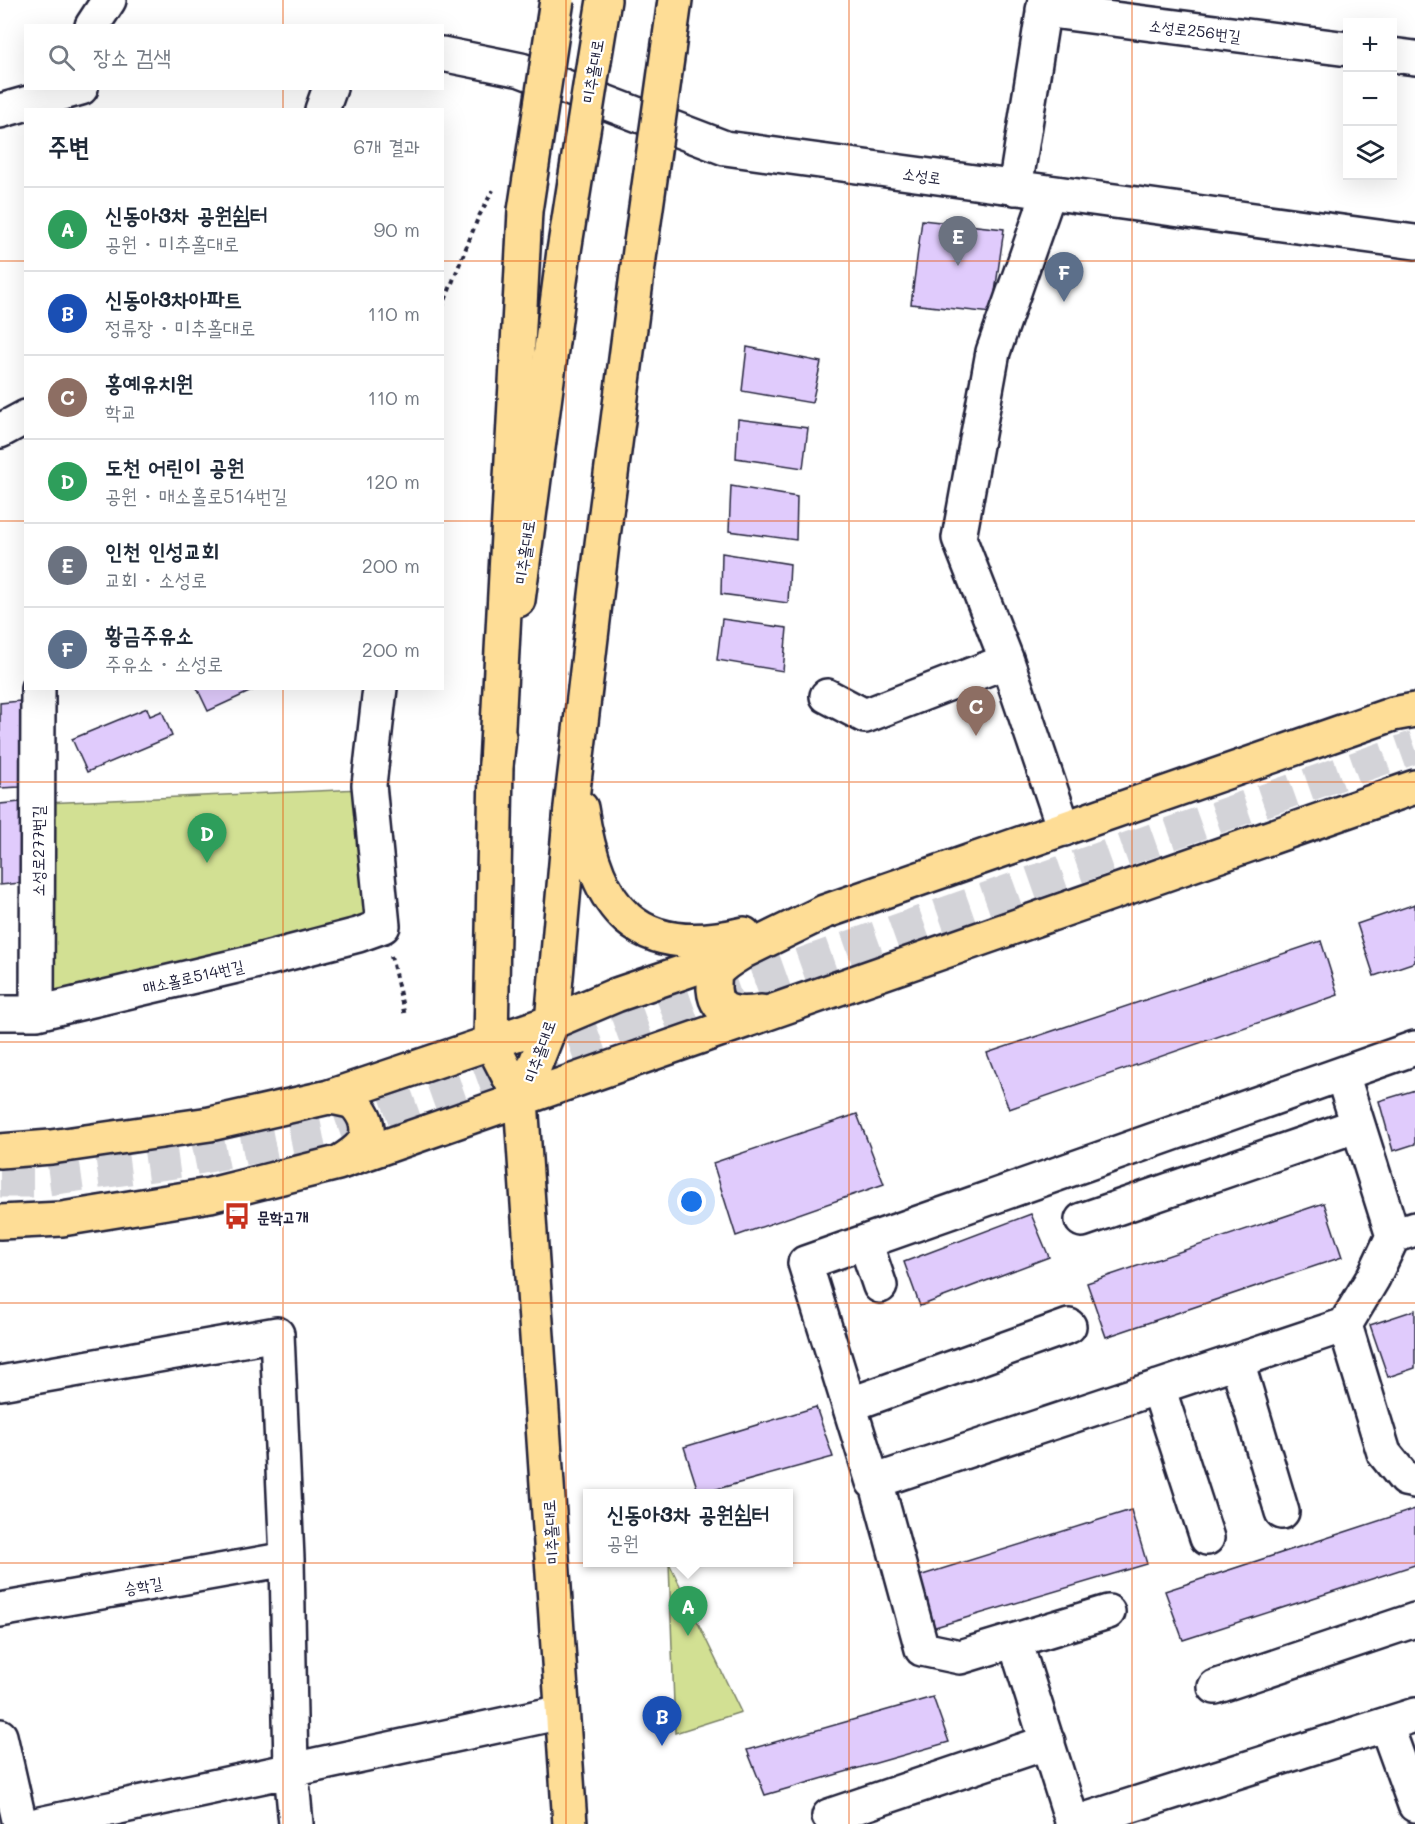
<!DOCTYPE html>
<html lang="ko">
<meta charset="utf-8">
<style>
:root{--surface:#fff;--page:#f6f6f7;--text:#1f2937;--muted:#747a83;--line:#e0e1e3;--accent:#c8321e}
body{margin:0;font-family:Mali,"Poor Story",sans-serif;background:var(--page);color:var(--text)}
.controls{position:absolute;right:18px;top:18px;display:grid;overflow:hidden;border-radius:0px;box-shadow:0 6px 24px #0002}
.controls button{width:54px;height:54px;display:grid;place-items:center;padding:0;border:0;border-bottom:2px solid var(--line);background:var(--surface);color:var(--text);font:30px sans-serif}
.you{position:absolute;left:692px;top:1202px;width:21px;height:21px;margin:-15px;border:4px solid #fff;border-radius:50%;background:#1a73e8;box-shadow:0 0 0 9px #1a73e833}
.badge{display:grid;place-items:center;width:39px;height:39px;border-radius:50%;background:var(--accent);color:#fff;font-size:20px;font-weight:700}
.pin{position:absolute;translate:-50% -50px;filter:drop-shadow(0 2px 3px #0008)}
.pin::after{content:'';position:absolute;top:32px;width:21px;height:18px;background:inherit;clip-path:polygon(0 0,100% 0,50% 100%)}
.popup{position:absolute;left:583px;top:1489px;width:210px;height:78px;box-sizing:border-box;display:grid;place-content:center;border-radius:0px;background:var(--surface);filter:drop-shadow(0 2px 4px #0005);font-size:20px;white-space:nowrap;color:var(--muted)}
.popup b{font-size:22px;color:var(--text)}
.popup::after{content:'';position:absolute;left:50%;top:100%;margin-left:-12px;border:12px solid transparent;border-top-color:var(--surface)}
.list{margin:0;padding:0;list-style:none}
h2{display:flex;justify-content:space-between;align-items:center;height:78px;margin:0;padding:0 24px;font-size:26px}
h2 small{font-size:20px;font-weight:400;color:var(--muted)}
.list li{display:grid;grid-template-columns:39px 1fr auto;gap:18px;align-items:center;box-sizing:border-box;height:84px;padding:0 24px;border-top:2px solid var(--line)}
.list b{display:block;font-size:22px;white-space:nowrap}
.list p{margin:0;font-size:20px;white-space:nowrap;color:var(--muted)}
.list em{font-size:20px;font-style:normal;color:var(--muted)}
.icon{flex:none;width:33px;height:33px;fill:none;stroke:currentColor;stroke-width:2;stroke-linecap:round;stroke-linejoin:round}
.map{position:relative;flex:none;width:1415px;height:1824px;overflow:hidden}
.search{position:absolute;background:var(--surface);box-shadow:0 6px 24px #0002;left:24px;top:24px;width:420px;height:66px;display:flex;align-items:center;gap:15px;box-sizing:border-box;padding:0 21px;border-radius:0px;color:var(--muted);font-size:22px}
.panel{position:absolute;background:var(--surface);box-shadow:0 6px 24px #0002;left:24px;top:108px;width:420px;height:582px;border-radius:0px}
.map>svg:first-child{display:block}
.green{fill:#d2e093;stroke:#7a8167;stroke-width:1.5}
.building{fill:#e0cbfc;stroke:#22223b;stroke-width:1.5}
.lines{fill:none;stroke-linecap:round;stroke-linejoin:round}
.major-tunnel{stroke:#d3d3d8;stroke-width:33;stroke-dasharray:33 16;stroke-linecap:butt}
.minor-casing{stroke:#22223b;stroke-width:38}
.major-casing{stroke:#22223b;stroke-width:38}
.highway-casing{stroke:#22223b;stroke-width:38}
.path{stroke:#22223b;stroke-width:4;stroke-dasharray:4.5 4.5;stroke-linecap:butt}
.minor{stroke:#fff;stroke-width:33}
.major{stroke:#fedd96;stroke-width:33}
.highway{stroke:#fedd96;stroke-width:33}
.major-bridge-casing{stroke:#22223b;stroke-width:38;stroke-linecap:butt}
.highway-bridge-casing{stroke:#22223b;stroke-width:38;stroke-linecap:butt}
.major-bridge{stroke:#fedd96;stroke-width:33}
.highway-bridge{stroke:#fedd96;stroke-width:33}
.grid{fill:none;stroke:#e8590c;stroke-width:1.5;stroke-opacity:0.55}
.labels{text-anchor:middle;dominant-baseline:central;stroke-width:4.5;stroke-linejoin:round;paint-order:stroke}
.street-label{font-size:16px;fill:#22223b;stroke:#fff}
.poi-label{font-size:16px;font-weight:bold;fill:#22223b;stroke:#fff;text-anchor:start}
</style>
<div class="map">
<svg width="1415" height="1824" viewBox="0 0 1415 1824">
<rect width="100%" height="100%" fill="#fff"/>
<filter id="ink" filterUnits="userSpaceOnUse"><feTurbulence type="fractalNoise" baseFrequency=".0167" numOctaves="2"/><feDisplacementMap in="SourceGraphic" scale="12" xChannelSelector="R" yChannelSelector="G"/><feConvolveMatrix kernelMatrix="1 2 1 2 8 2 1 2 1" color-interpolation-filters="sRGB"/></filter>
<g filter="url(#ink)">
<path class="green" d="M 362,789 L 379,923 L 40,1010 L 45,803 Z
M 669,1563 L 741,1712 L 675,1733 Z"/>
<path class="building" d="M 922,220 L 1004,229 L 992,313 L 911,304 Z
M 747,347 L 821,362 L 812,403 L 742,391 Z
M 738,419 L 808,428 L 803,468 L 736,458 Z
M 731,486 L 797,497 L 796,540 L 729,531 Z
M 722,553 L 790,564 L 788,603 L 721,594 Z
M 722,619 L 787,628 L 783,671 L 717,660 Z
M 197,688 L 258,688 L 208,711 Z
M 20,701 L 20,787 L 0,788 L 0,703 Z
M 147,708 L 150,716 L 162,711 L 172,736 L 87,772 L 72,739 Z
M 20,802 L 21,883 L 0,885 L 0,804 Z
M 1415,904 L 1415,962 L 1374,976 L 1357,924 Z
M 1321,941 L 1338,995 L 1009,1109 L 987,1053 Z
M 1415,1090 L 1415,1144 L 1393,1151 L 1379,1101 Z
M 857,1114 L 884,1184 L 736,1236 L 713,1163 Z
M 1324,1203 L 1342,1257 L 1106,1337 L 1087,1283 Z
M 1031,1214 L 1049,1257 L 920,1306 L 904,1262 Z
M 1415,1310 L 1415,1368 L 1388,1377 L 1370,1325 Z
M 816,1407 L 833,1457 L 699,1494 L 684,1447 Z
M 1415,1509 L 1415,1565 L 1183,1640 L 1165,1591 Z
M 1131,1510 L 1147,1564 L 932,1628 L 916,1577 Z
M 933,1697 L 949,1742 L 765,1795 L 747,1750 Z"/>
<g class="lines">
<path class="major-tunnel" d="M 0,1181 L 33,1181 L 182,1161 L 326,1133 L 1415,747"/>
<defs>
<path id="minor" d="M 1043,10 L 1348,49
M 92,26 L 109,0
M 442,54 L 521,70 L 725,148 L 1415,242
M 1392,55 L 1415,58
M 322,110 L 330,88
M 0,111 L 81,88
M 1015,188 L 1045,0
M 1049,192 L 993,352 L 959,538 L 1007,661 L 1064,829
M 0,431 L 26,417
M 827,696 L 865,716 L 1007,661
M 0,1013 L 37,1013 L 258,961 L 358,935 L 383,926 L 369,785 L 380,688
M 37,1013 L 38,688
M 1415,1048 L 805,1263 L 873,1482 L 1345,1325 L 1373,1278 L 1393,1236 L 1415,1229
M 1342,1074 L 1393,1236
M 1082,1220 L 1358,1125
M 865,1242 L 880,1286
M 1345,1325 L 1384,1453 L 1405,1479 L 1415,1481
M 1237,1361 L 1282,1512
M 0,1383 L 277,1334 L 287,1559 L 291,1770 L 296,1824
M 1158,1387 L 1207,1538
M 849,1405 L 1069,1326
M 876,1481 L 922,1649 L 960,1657 L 1108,1612
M 0,1610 L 287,1559
M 1015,1641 L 1073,1824
M 1215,1687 L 1415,1620
M 1386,1725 L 1415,1805
M 0,1736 L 20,1824
M 829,1816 L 1048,1742
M 40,1824 L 562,1712
M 1072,1824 L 1415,1715"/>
<path id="major" d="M 668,51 L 675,0
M 594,61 L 604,0
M 518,600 L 564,251
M 499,737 L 496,765 L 491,1042 L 521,1100 L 570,1824
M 581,808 C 596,909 636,960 744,934
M 741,953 C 733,958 724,963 718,970 C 714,975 714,982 714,989 C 716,1016 740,1015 761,1012
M 329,1097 C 336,1098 345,1099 352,1102 C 358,1106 361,1111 364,1117 C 374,1140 358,1151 340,1162
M 521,1100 L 552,1022 L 571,807 L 602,544 L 641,243
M 0,1151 L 51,1147 L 210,1124 L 329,1097 L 552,1022 L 616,995 L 742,952 L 824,912 L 1393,714 L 1415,710
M 0,1222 L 62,1219 L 210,1195 L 338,1163 L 1415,787"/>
<path id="highway" d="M 496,765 L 525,211"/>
</defs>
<use href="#minor" class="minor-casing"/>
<use href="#major" class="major-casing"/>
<use href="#highway" class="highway-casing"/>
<path class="path" d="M 442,308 L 478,218 L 493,190
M 391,956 L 405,1016"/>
<use href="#minor" class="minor"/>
<use href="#major" class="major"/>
<use href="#highway" class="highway"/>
<defs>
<path id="major-bridge" d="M 641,243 L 668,51
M 564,251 L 594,61"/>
<path id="highway-bridge" d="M 525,211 L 557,0"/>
</defs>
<use href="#major-bridge" class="major-bridge-casing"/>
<use href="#highway-bridge" class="highway-bridge-casing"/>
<use href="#major-bridge" class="major-bridge"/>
<use href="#highway-bridge" class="highway-bridge"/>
</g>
</g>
<path class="grid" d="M 283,0 L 283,26M 566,0 L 566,1824M 849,0 L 849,1824M 1132,0 L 1132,1824M 283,88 L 283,110M 0,261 L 26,261M 442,261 L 1415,261M 0,521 L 26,521M 442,521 L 1415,521M 283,688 L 283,1824M 0,782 L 1415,782M 0,1042 L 1415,1042M 0,1303 L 1415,1303M 0,1563 L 1415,1563"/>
<defs>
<symbol id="bus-bare" viewBox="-9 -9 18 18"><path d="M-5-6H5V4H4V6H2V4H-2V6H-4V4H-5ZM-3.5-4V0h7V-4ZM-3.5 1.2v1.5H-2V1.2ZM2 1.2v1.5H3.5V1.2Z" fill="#c8321e" stroke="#fff" stroke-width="2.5" paint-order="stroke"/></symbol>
</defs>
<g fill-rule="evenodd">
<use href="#bus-bare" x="218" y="1197" width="38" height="38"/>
</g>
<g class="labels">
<g class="street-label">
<text transform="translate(1195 30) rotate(7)">소성로256번길</text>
<text transform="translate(592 71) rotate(-81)">미추홀대로</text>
<text transform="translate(922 175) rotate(8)">소성로</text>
<text transform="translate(524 552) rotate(-82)">미추홀대로</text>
<text transform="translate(37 851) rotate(-90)">소성로277번길</text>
<text transform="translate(193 976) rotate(-13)">매소홀로514번길</text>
<text transform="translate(539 1051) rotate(-71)">미추홀대로</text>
<text transform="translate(550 1532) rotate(-94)">미추홀대로</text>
<text transform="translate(143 1585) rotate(-10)">승학길</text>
</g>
<g class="poi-label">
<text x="257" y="1216">문학고개</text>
</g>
</g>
</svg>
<div class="controls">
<button>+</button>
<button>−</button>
<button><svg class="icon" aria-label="layers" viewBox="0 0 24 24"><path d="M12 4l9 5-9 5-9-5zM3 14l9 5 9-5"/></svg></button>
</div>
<div class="you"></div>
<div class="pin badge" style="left:688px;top:1636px;background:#2e9e5b">A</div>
<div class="popup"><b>신동아3차 공원쉼터</b>공원</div>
<div class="pin badge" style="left:662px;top:1746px;background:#1a4fb4">B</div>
<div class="pin badge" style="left:976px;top:736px;background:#8d6e63">C</div>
<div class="pin badge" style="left:207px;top:863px;background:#2e9e5b">D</div>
<div class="pin badge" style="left:958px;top:266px;background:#6b7280">E</div>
<div class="pin badge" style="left:1064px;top:302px;background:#5c6f8a">F</div>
<div class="search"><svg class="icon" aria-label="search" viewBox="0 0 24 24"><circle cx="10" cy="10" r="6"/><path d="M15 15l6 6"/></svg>장소 검색</div>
<section class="panel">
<h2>주변<small>6개 결과</small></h2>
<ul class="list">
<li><span class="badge" style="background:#2e9e5b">A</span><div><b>신동아3차 공원쉼터</b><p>공원 · 미추홀대로</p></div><em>90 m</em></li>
<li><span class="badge" style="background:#1a4fb4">B</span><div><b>신동아3차아파트</b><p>정류장 · 미추홀대로</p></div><em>110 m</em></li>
<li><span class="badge" style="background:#8d6e63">C</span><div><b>홍예유치원</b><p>학교</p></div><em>110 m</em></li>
<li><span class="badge" style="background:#2e9e5b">D</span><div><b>도천 어린이 공원</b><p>공원 · 매소홀로514번길</p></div><em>120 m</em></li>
<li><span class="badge" style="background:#6b7280">E</span><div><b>인천 인성교회</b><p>교회 · 소성로</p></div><em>200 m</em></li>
<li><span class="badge" style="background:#5c6f8a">F</span><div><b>황금주유소</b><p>주유소 · 소성로</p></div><em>200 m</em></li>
</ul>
</section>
</div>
